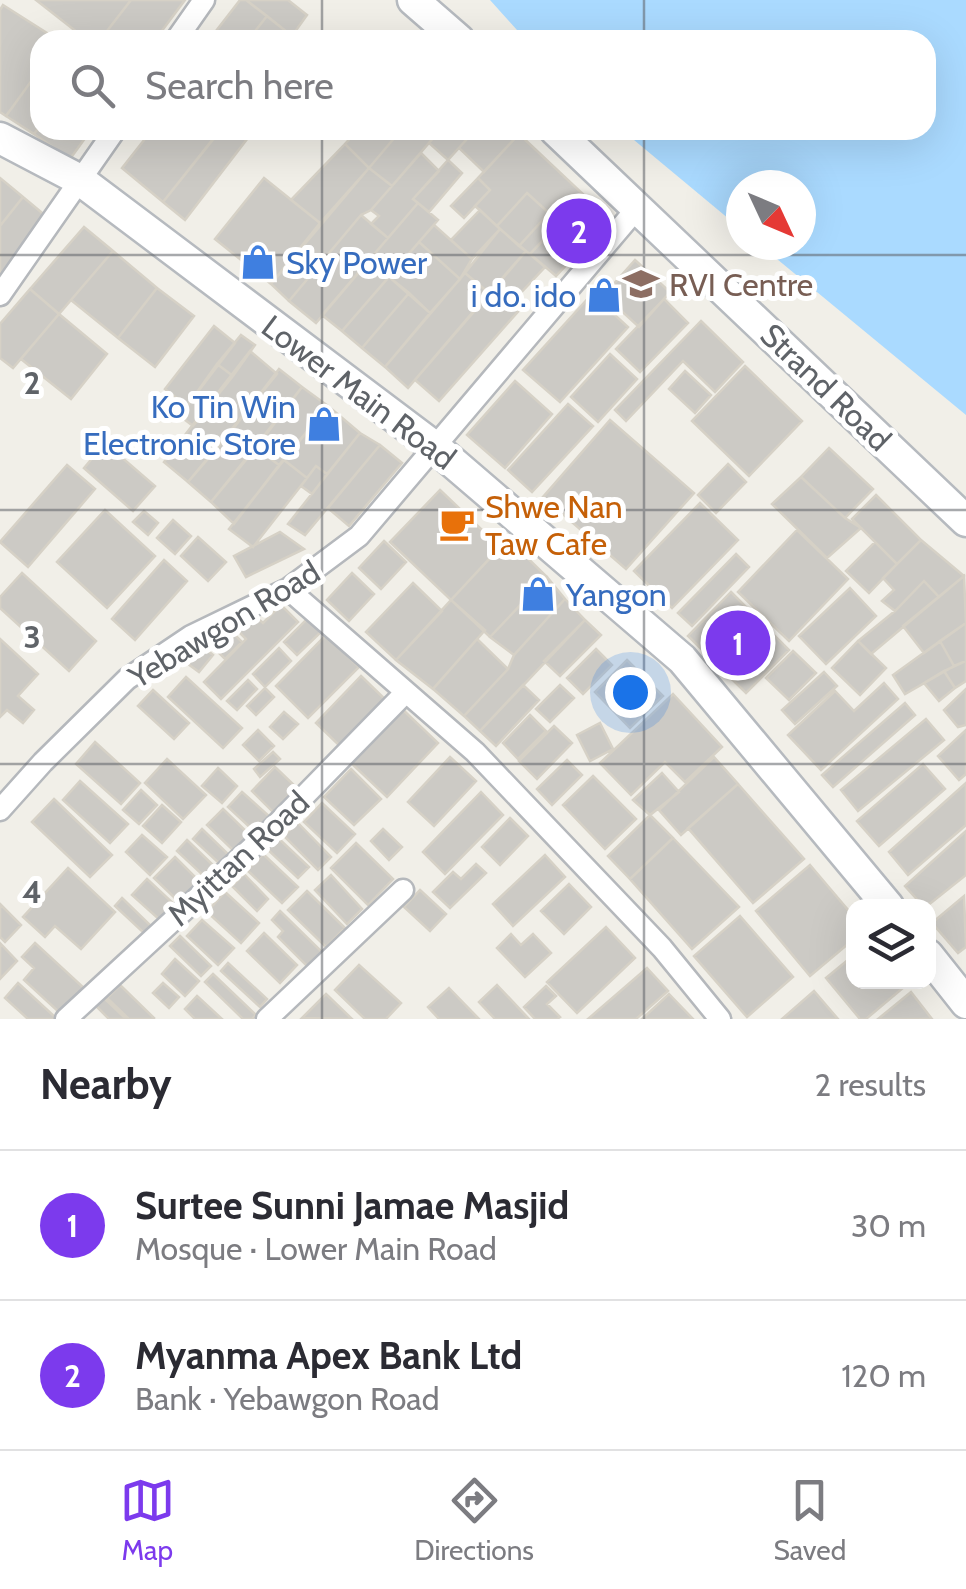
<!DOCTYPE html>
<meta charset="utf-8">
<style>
:root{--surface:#fff;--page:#f7f7f7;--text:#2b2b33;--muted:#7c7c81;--line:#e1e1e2;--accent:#7c3aed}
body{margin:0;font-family:Cabin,sans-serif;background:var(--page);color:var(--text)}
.controls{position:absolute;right:30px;bottom:30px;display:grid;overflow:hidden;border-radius:20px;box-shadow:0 10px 40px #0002}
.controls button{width:90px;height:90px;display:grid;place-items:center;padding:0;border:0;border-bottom:2px solid var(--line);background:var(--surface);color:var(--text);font:50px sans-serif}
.compass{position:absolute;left:726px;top:170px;width:90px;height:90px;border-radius:50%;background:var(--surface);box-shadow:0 10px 40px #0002;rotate:134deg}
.you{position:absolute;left:630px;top:692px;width:35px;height:35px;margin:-25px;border:8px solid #fff;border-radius:50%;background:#1a73e8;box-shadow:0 0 0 15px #1a73e833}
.badge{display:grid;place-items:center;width:65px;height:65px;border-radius:50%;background:var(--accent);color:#fff;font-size:32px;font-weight:700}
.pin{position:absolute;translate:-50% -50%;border:5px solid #fff;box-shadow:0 2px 10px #0006}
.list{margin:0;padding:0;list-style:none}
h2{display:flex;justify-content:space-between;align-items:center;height:130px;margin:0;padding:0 40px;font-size:42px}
h2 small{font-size:32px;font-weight:400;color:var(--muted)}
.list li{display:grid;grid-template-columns:65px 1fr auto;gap:30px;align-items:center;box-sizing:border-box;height:150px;padding:0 40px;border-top:2px solid var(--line)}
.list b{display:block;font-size:38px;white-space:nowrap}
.list p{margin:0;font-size:32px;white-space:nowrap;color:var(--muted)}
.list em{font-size:32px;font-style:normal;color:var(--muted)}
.icon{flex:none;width:55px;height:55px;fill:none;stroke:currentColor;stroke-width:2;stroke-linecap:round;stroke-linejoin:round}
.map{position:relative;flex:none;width:966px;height:1019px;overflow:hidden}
.search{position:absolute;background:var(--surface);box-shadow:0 10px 40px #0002;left:30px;right:30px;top:30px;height:110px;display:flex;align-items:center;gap:25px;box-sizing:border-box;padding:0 35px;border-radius:30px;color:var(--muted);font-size:38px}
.sheet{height:430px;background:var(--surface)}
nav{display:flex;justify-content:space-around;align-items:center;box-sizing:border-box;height:140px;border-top:2px solid var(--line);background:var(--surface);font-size:28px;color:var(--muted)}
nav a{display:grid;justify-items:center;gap:5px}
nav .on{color:var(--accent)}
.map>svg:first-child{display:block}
.water{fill:#aadaff}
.building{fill:#cccac5;stroke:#d6d1c6;stroke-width:2.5}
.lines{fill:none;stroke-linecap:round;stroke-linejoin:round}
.street-casing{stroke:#b5b8bc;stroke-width:25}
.secondary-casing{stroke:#b6babf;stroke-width:35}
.street{stroke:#fff;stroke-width:20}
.secondary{stroke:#fff;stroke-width:30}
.grid{fill:none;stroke:#5f6368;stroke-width:2.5;stroke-opacity:0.55}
.labels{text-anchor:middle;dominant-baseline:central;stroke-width:10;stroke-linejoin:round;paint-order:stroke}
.shop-label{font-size:32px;fill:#366cbe;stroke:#fff;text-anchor:start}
.education-label{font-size:32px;fill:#785e54;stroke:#fff;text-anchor:start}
.street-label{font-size:32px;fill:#5f6368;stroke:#fff}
.food-label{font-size:32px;fill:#c56008;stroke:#fff;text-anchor:start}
.grid-label{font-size:32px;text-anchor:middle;font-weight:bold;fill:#5f6368;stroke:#fff;stroke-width:10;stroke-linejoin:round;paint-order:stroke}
</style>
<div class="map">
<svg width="966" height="1019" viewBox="0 0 966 1019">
<rect width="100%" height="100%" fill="#f1efe8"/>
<path class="water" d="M 490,0 L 966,0 L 966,415 L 760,245 L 801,245 L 801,185 L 741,185 L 741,229 L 622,130 L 926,130 L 926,40 L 526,40 Z"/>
<path class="building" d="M 36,0 L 131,0 L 100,40 L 87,40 Z
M 131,0 L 185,0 L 155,40 L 100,40 Z
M 240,0 L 246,0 L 267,16 L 248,40 L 209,40 Z
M 246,0 L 288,0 L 307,15 L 292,36 Z
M 3,5 L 58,40 L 40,40 L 40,69 L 6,116 L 0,112 L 0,10 Z
M 267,16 L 292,36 L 289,40 L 248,40 Z
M 40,69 L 40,126 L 34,134 L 6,116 Z
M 40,126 L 40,130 L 91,130 L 70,159 L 34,134 Z
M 152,130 L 209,130 L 216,136 L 163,202 L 122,168 Z
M 220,130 L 254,130 L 185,220 L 163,202 Z
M 358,130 L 401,130 L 369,168 L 345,144 Z
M 401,130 L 440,130 L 392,186 L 369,168 Z
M 440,130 L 475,130 L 448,160 L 429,143 Z
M 475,130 L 515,130 L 519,134 L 484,172 L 459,148 Z
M 519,134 L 585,196 L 530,254 L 519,246 L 549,213 L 527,193 L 497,226 L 475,206 L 490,190 L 478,178 Z
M 345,144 L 369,168 L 320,223 L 291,200 Z
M 421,153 L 439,171 L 413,199 L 418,203 L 388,238 L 371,224 L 379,216 L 371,210 Z
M 448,160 L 462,173 L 429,212 L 413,199 Z
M 369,168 L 392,186 L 371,210 L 361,215 L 289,301 L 271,284 Z
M 0,178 L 23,197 L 0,226 Z
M 264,178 L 320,223 L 271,284 L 215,239 Z
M 478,178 L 490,190 L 464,218 L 451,206 Z
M 527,193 L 549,213 L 519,246 L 497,226 Z
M 585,196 L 607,222 L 556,276 L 530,254 Z
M 23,197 L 47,217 L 0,282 L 0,226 Z
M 418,203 L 438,220 L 342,331 L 322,315 Z
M 480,210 L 500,229 L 472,259 L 451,240 Z
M 361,215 L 388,238 L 316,323 L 289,301 Z
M 434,225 L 472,259 L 460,279 L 419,242 Z
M 84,227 L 113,251 L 59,314 L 30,289 Z
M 500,229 L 526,251 L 489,293 L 465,273 Z
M 419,242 L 460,279 L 430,313 L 389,277 Z
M 113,251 L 157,288 L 118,338 L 71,300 Z
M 526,251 L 545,267 L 515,299 L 498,284 Z
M 635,260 L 670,292 L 639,327 L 604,295 Z
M 465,273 L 489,293 L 408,388 L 385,367 Z
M 389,277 L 409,293 L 362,348 L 342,331 Z
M 498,284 L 523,306 L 439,401 L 415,380 Z
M 157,288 L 194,316 L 155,367 L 118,338 Z
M 30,289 L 59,314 L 13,368 L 0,358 L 0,324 Z
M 409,293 L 430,313 L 385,367 L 362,348 Z
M 592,294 L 628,327 L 560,402 L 523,370 Z
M 664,299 L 688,323 L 640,372 L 616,349 Z
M 59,314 L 107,354 L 71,399 L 21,359 Z
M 701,321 L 743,362 L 715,392 L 683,361 L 626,421 L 615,410 Z
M 214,326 L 235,343 L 187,406 L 165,389 Z
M 241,335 L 255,345 L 233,376 L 217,364 Z
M 250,351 L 277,374 L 188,482 L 164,462 Z
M 610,354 L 637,379 L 598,422 L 571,397 Z
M 217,364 L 233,376 L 193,426 L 180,416 Z
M 745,366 L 802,421 L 749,476 L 692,421 Z
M 279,369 L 302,387 L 248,456 L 226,438 Z
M 685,371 L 711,395 L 695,413 L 669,389 Z
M 515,381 L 552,414 L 505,468 L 467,435 Z
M 302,387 L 328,406 L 279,465 L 256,448 Z
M 568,404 L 593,426 L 532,492 L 508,470 Z
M 328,406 L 360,433 L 327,474 L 316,466 L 307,478 L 284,460 Z
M 610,420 L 694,493 L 626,569 L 543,497 Z
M 360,433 L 380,445 L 305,535 L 288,524 Z
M 226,438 L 248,456 L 211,502 L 188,482 Z
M 105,443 L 155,486 L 133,511 L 84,468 Z
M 380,445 L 402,463 L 349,526 L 328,508 Z
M 256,448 L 279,465 L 234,524 L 211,502 Z
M 829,448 L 873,489 L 845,518 L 801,477 Z
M 284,460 L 307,478 L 253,547 L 229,529 Z
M 728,464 L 746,482 L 716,513 L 698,495 Z
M 67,465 L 95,489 L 28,567 L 0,542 Z
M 316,466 L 327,474 L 312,494 L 301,486 Z
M 801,477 L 845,518 L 861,528 L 827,558 L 772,504 Z
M 440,490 L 500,547 L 451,600 L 390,542 Z
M 876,495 L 921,540 L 897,564 L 852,519 Z
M 700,503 L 738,540 L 672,608 L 634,571 Z
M 105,510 L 155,556 L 107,608 L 57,562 Z
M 144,511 L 158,523 L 148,535 L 133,522 Z
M 173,520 L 191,536 L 175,554 L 157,538 Z
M 797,530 L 848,579 L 789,641 L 738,592 Z
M 280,532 L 304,549 L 246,577 L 234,556 Z
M 198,537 L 226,562 L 208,581 L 181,556 Z
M 508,539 L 547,577 L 490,637 L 451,600 Z
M 921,540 L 964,576 L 939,597 L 924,581 L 895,611 L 882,601 L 894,590 L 883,578 Z
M 384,541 L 406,562 L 381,589 L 359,568 Z
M 875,542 L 897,564 L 869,593 L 846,571 Z
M 736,554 L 749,567 L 692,626 L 678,613 Z
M 164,560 L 187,581 L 135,640 L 112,619 Z
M 22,573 L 96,641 L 69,671 L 0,608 L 0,597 Z
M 352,573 L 374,594 L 349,621 L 327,600 Z
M 964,576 L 966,623 L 924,653 L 903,626 Z
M 547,577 L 565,599 L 514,655 L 490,637 Z
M 924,581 L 939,597 L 871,654 L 858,641 L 895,611 Z
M 413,583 L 442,611 L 396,660 L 366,632 Z
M 850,588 L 876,616 L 826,664 L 799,636 Z
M 731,592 L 789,650 L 746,693 L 688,636 Z
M 565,599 L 585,620 L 480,731 L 464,716 L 508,669 L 514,655 Z
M 451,600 L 485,630 L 433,689 L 396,660 Z
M 281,605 L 298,622 L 221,699 L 204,682 L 246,639 L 238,631 L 254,615 L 263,623 Z
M 308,618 L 321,632 L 297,655 L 284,642 Z
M 585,620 L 601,635 L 560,676 L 544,661 Z
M 966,623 L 966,661 L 954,666 L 940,641 Z
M 229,629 L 242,642 L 225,659 L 212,646 Z
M 326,635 L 359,667 L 308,718 L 276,686 Z
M 0,639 L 38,674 L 18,696 L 34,710 L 23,723 L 7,710 L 0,717 Z
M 477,639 L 508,669 L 464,716 L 433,689 Z
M 858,641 L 886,668 L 860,695 L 832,668 Z
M 940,641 L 954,666 L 905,694 L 893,675 Z
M 202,646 L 213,655 L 199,672 L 188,664 Z
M 279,648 L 291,661 L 265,687 L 253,674 Z
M 596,649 L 612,665 L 583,694 L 567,678 Z
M 793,651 L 816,673 L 789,700 L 766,678 Z
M 627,660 L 663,696 L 630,728 L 595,692 Z
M 966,661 L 966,681 L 955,688 L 944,671 Z
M 944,671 L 955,688 L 939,701 L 924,683 Z
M 824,672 L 837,686 L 795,724 L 782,710 Z
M 361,676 L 390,704 L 345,751 L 316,723 Z
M 186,677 L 242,728 L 223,748 L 168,697 Z
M 248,680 L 257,689 L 237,710 L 227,701 Z
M 884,683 L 898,699 L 821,770 L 788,735 L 835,691 L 854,711 Z
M 523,685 L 539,700 L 496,746 L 480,731 Z
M 560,685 L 574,698 L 550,722 L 536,709 Z
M 265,688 L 274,697 L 256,715 L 247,706 Z
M 966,689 L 966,725 L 958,727 L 944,710 Z
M 153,690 L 189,723 L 174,739 L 138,706 Z
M 673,694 L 722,747 L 685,782 L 665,762 L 631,795 L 600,763 Z
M 905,703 L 915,715 L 833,787 L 822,775 Z
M 401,708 L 438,743 L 387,797 L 350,762 Z
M 284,712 L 298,724 L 283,739 L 270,727 Z
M 530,715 L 546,731 L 518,759 L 503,743 Z
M 926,719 L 944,740 L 858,811 L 841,790 Z
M 600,723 L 613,749 L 590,761 L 577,735 Z
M 554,726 L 572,743 L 537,779 L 519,761 Z
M 258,730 L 274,746 L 259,761 L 243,745 Z
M 966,730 L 966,774 L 959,780 L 938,756 Z
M 95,742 L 140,783 L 121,804 L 76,764 Z
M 273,752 L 280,759 L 260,777 L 254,769 Z
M 450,757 L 476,781 L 434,826 L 408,802 Z
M 714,757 L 738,784 L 681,835 L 659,810 Z
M 167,759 L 206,795 L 183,819 L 145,783 Z
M 567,760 L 582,775 L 552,805 L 537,789 Z
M 923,764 L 945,789 L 879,846 L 857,821 Z
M 275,767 L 296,787 L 273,812 L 252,791 Z
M 218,768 L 237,786 L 222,803 L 202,786 Z
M 351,769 L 381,799 L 354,825 L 324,797 Z
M 662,773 L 679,792 L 650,815 L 633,800 Z
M 593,776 L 636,819 L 605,849 L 563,805 Z
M 80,781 L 128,824 L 110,843 L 63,800 Z
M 966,783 L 966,825 L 908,875 L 889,852 Z
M 738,784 L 804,859 L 753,903 L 688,828 Z
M 141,790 L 157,805 L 139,824 L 123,810 Z
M 242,792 L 270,817 L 255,832 L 228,807 Z
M 481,792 L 503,815 L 445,874 L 423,852 Z
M 54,799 L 112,855 L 90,877 L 32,822 Z
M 322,803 L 355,834 L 337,853 L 304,822 Z
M 162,805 L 181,822 L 162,843 L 143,826 Z
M 223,809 L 252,837 L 236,853 L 207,825 Z
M 650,815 L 673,838 L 630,879 L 608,856 Z
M 510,818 L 528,836 L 500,865 L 482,847 Z
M 297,822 L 331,857 L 318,870 L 284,836 Z
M 202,829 L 230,856 L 221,865 L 193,839 Z
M 383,829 L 402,847 L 389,860 L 371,841 Z
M 966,831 L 966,875 L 927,906 L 923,906 L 905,886 Z
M 142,835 L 167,857 L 150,875 L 126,852 Z
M 277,837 L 309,867 L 298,878 L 266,848 Z
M 673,838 L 739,907 L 692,949 L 630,879 Z
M 187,840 L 215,867 L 205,877 L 177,851 Z
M 356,843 L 393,879 L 368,905 L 331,868 Z
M 263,854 L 298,887 L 282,903 L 247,870 Z
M 545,855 L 565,877 L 513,926 L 493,904 Z
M 175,857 L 200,882 L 180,903 L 154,878 Z
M 476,864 L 486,873 L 450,908 L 433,892 L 453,872 L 461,879 Z
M 810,865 L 854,917 L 854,939 L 810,976 L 756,911 Z
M 68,868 L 115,912 L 81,949 L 55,926 L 45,937 L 23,917 Z
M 244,874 L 268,899 L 257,911 L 232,886 Z
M 331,875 L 362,909 L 347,924 L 315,890 Z
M 147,879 L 175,905 L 161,921 L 132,895 Z
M 569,884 L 591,907 L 564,934 L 541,911 Z
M 420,890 L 446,914 L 430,931 L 404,907 Z
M 307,891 L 345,928 L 326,947 L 288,910 Z
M 225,892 L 259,923 L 241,943 L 207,912 Z
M 964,896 L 966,947 L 958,953 L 932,923 Z
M 122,898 L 151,926 L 144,933 L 115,906 Z
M 0,904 L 21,925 L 5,942 L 0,937 Z
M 280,911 L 323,953 L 309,968 L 278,937 L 283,931 L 272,920 Z
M 740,916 L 793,977 L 747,1017 L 694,956 Z
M 202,920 L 234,948 L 218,965 L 187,936 Z
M 606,927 L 635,958 L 577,1013 L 547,982 Z
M 264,933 L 297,965 L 280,983 L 247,951 Z
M 511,934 L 521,945 L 533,934 L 551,953 L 525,977 L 497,948 Z
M 180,936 L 211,966 L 201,976 L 170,946 Z
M 0,943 L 17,961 L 0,979 Z
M 35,943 L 84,988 L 61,1014 L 24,980 L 34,968 L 22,957 Z
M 854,955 L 854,982 L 910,982 L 866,1019 L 860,1019 L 826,978 Z
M 175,959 L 199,981 L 185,996 L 162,974 Z
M 228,963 L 267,999 L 260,1007 L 221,971 Z
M 359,965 L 401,1003 L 386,1019 L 365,1019 L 335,990 Z
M 647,968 L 668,991 L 636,1019 L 588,1019 Z
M 213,974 L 256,1015 L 252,1019 L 243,1019 L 205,982 Z
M 18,983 L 55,1017 L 54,1019 L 28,1019 L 5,998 Z
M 163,983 L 179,997 L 169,1008 L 153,993 Z
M 120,985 L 154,1018 L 153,1019 L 129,1019 L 107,998 Z
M 497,985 L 529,1019 L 495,1019 L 479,1002 Z
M 546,986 L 556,996 L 547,1004 L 560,1017 L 557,1019 L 535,1019 L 524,1007 Z
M 449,988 L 479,1019 L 439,1019 L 428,1007 Z
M 814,991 L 838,1019 L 782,1019 Z
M 911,992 L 932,1019 L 878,1019 Z
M 326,994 L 352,1019 L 302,1018 Z
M 669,994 L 693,1019 L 642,1019 Z
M 102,996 L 126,1019 L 109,1019 L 94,1004 Z
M 197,996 L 222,1019 L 195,1019 L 185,1009 Z"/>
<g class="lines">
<defs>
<path id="street" d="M 176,40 L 204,0
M 0,295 L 115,130
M 288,589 L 475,752 L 662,948 L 720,1019
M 0,810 L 43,762 L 127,679 L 191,636 L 288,589 L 359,536 L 638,207
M 66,1019 L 271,830 L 406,692
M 267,1019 L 403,890"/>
<path id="secondary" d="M 413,0 L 459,40
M 555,130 L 966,521
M 0,138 L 80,180 L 436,448 L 682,659 L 888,906
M 928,955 L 966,1003"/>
</defs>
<use href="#street" class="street-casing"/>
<use href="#secondary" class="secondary-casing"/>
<use href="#street" class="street"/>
<use href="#secondary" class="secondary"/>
</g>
<path class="grid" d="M 322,0 L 322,40M 644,0 L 644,40M 322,130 L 322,1019M 644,130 L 644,1019M 0,255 L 966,255M 0,510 L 966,510M 0,764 L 966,764"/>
<defs>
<symbol id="shop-bare" viewBox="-9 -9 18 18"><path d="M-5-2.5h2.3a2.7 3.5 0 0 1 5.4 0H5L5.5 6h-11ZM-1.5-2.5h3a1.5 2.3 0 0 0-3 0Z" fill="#3f7fe0" stroke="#fff" stroke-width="2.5" paint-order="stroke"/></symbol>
<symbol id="school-bare" viewBox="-9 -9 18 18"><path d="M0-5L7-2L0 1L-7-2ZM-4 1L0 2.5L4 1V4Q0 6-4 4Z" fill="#8d6e63" stroke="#fff" stroke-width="2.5" paint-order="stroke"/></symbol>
<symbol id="cafe-bare" viewBox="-9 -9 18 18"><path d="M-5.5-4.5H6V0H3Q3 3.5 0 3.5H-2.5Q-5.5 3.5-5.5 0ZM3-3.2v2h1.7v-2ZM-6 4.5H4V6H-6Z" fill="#e8710a" stroke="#fff" stroke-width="2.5" paint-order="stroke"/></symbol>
</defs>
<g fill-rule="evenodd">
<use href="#shop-bare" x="233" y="237" width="50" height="50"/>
<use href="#school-bare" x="616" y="259" width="50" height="50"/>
<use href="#shop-bare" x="579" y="270" width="50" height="50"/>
<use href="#shop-bare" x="299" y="399" width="50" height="50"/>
<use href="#cafe-bare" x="432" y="499" width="50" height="50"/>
<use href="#shop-bare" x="513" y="569" width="50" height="50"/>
</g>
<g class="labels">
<g class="shop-label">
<text x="286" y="262">Sky Power</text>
<text x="576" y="295" text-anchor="end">i do. ido</text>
<text x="296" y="406" text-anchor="end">Ko Tin Win<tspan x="296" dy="37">Electronic Store</tspan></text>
<text x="566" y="594">Yangon</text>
</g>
<g class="education-label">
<text x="669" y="284">RVI Centre</text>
</g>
<g class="street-label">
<text transform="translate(826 387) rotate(44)">Strand Road</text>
<text transform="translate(359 392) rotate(37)">Lower Main Road</text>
<text transform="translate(224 624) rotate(-31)">Yebawgon Road</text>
<text transform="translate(238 858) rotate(-43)">Myittan Road</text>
</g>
<g class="food-label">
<text x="485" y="506">Shwe Nan<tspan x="485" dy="37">Taw Cafe</tspan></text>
</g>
</g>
<g class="grid-label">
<text x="32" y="394">2</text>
<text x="32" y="648">3</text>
<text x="32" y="903">4</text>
</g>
</svg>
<div class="controls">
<button><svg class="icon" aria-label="layers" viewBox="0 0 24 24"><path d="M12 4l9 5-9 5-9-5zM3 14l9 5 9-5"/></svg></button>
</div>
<svg class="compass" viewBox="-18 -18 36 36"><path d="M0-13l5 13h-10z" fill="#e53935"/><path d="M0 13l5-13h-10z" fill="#7c7c81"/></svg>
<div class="you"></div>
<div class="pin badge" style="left:738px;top:643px">1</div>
<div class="pin badge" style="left:579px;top:231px">2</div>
<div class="search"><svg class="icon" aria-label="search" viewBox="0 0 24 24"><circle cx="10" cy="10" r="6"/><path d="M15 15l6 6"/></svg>Search here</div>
</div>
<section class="sheet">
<h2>Nearby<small>2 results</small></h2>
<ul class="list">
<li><span class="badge">1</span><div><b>Surtee Sunni Jamae Masjid</b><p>Mosque · Lower Main Road</p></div><em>30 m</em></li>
<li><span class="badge">2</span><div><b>Myanma Apex Bank Ltd</b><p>Bank · Yebawgon Road</p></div><em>120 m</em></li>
</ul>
</section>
<nav>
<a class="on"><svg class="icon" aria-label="map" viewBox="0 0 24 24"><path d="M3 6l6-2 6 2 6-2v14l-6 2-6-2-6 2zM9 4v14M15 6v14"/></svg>Map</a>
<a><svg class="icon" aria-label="directions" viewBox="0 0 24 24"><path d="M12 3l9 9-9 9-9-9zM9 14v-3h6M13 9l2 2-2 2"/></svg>Directions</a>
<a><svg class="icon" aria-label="saved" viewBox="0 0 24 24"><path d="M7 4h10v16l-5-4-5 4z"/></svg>Saved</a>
</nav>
